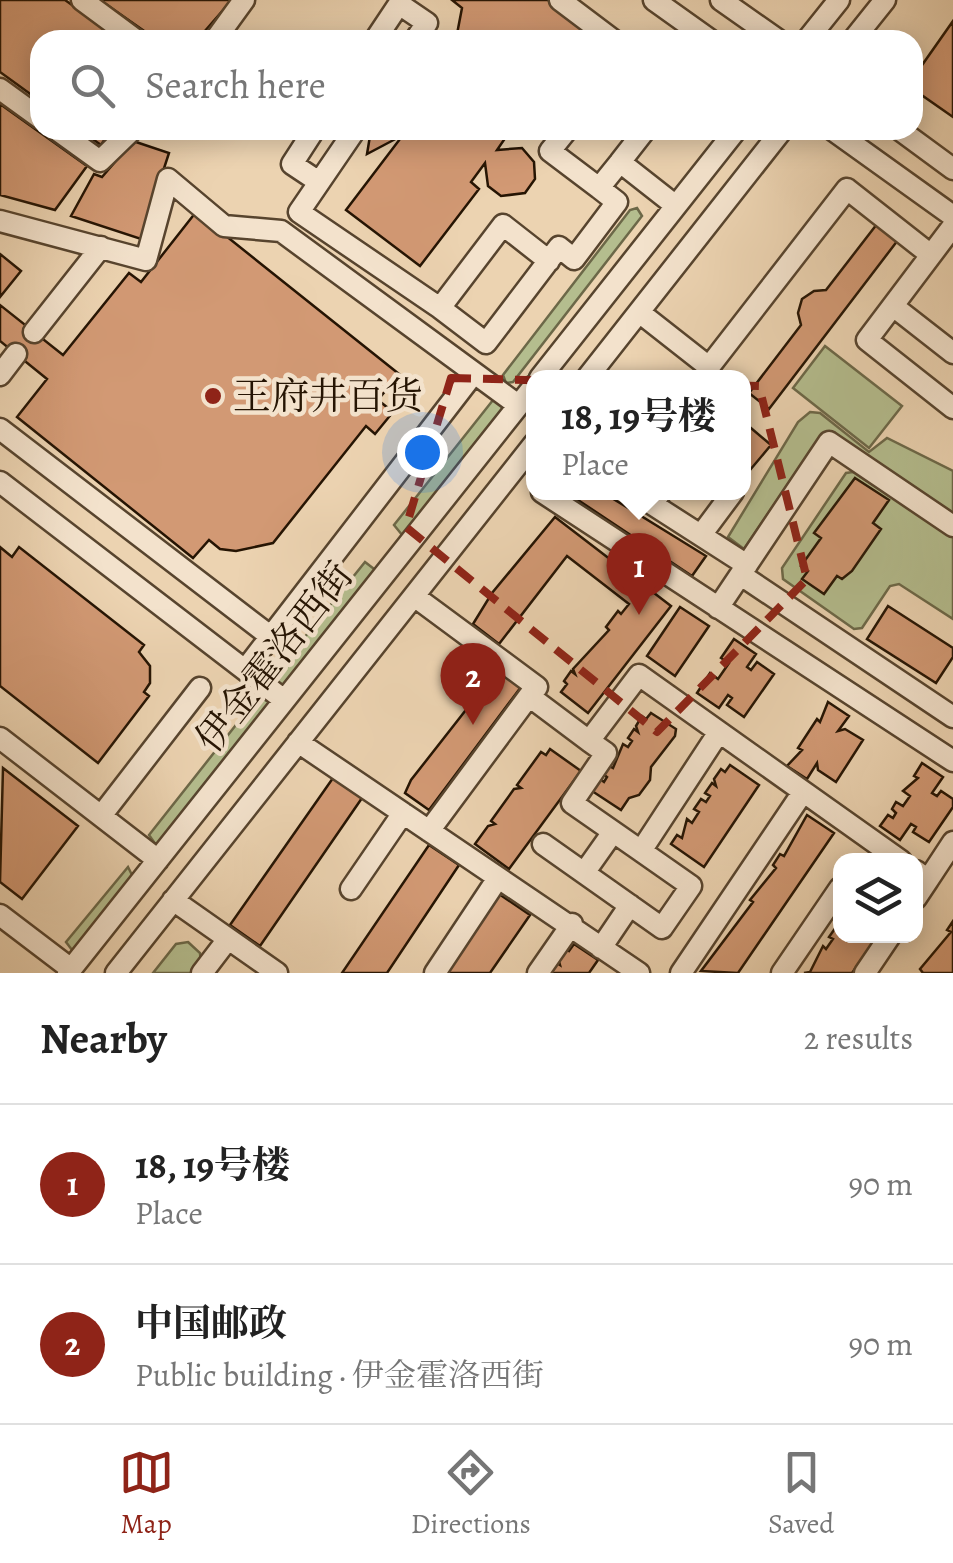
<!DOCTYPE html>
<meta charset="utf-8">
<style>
:root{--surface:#fff;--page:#f2f2f2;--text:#222;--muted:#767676;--line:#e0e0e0;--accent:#8f2418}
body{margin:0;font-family:Alegreya,"Noto Serif SC",serif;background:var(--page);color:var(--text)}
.controls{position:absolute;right:30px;bottom:30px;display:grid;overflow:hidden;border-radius:20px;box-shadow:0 5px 25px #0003}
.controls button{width:90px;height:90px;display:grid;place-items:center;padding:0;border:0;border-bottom:2px solid var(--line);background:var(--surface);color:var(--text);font:50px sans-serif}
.you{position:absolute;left:422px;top:452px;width:35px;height:35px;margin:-25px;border:8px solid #fff;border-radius:50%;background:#1a73e8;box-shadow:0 0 0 15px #1a73e833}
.badge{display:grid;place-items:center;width:65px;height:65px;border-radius:50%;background:var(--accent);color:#fff;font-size:32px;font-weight:700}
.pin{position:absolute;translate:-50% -82px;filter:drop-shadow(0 2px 5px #0008)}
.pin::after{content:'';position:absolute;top:52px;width:35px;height:30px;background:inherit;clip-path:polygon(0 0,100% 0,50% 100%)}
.popup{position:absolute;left:526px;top:370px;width:225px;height:130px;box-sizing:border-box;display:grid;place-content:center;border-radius:20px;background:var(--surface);filter:drop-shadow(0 2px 8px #0005);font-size:32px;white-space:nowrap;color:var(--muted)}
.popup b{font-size:38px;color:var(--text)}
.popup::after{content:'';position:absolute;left:50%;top:100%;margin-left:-20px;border:20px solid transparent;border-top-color:var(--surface)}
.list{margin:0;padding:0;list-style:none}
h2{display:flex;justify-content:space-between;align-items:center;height:130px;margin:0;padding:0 40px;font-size:42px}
h2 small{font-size:32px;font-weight:400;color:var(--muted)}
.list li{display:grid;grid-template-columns:65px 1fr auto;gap:30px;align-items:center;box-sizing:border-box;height:160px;padding:0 40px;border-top:2px solid var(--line)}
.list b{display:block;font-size:38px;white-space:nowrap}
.list p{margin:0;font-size:32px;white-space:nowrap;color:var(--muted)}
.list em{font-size:32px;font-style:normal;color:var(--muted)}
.icon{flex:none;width:55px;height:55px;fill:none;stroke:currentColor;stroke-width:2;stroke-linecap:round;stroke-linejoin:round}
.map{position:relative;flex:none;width:953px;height:973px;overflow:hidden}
.search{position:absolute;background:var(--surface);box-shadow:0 5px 25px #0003;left:30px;right:30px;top:30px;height:110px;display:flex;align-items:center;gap:25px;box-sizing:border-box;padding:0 35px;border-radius:30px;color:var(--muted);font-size:38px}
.sheet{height:450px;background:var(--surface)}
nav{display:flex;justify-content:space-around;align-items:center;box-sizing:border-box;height:140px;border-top:2px solid var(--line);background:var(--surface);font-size:28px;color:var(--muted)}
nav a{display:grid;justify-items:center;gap:5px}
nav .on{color:var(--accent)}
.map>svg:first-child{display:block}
.green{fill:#b4bd8e;stroke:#6c6848;stroke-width:2.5}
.building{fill:#d29974;stroke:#251403;stroke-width:2.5}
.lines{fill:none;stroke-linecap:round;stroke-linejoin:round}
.minor-casing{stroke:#57442e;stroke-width:25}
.minor{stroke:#f3e2cc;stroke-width:20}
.marked{fill:none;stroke:#8f2418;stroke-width:8;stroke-dasharray:20 12;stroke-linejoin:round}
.poi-dot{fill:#8f2418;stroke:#f3e2cc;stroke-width:4}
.labels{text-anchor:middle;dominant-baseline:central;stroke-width:9;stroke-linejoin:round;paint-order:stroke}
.poi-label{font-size:38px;fill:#251403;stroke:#f3e2cc;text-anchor:start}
.street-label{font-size:38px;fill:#251403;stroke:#f3e2cc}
</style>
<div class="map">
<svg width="953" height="973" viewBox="0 0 953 973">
<rect width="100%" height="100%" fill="#ecd3b1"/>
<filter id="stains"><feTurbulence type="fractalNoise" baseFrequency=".002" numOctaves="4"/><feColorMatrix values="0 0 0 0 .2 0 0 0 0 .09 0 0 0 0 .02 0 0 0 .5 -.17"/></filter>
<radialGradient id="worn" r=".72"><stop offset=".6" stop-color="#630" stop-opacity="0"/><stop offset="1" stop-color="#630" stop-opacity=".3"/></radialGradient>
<path class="green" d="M 637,208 L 642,216 L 513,382 L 506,383 L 503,375 L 630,210 Z
M 825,346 L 902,406 L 869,448 L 793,388 Z
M 497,395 L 506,407 L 403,536 L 394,525 Z
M 810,412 L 820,413 L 869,452 L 887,438 L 953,471 L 953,513 L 829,433 L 820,437 L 744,549 L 728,537 L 798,422 Z
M 853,472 L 953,537 L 953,619 L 899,584 L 890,586 L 862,628 L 854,629 L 783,579 L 782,568 L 846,473 Z
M 365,562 L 378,572 L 286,690 L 271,679 Z
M 262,692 L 274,706 L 163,843 L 156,845 L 149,835 Z
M 128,867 L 134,879 L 80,946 L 72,950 L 66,942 Z
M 188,942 L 200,953 L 201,965 L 194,973 L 153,973 L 176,944 Z"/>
<path class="building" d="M 0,0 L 65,0 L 121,40 L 40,40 L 40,101 L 0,72 Z
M 100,0 L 232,0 L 197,40 L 157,40 Z
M 452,0 L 548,0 L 595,37 L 442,40 L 457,34 L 462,8 Z
M 953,21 L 953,117 L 913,89 L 913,78 Z
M 0,104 L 87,166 L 55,210 L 0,195 Z
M 80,130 L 111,130 L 101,145 Z
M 371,130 L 524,130 L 518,137 L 510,131 L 497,150 L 522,148 L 534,162 L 535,179 L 525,193 L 501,196 L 488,186 L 485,163 L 471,182 L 479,189 L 420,266 L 346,210 L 403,135 L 367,154 Z
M 133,141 L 169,153 L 141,239 L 71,216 L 94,174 L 102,177 Z
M 196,212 L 399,374 L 378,400 L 393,412 L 375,434 L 366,426 L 273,543 L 236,551 L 220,549 L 209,540 L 193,558 L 17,417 L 47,379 L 0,341 L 0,305 L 63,355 L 129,273 L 141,282 Z
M 877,224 L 898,240 L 769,409 L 749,393 L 801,325 L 798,313 L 802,299 L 814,291 L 826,290 Z
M 0,254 L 21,271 L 0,297 Z
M 745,423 L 771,445 L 745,476 L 744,475 Z
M 855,478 L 889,500 L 873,523 L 881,529 L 852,571 L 842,579 L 837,576 L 824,594 L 802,579 L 808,571 L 801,566 L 821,538 L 814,533 Z
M 578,492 L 616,492 L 612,498 L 706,556 L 692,576 L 575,498 Z
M 555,517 L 671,606 L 588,713 L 561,692 L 567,684 L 564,681 L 571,671 L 575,674 L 573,669 L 609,630 L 606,627 L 618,611 L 621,614 L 629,604 L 567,556 L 499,644 L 473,624 L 492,593 Z
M 0,547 L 12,557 L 19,547 L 144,645 L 139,652 L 150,666 L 150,683 L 144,692 L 149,696 L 98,763 L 0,686 Z
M 888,606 L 953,648 L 953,657 L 936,683 L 867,639 Z
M 680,607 L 709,626 L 675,676 L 647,656 Z
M 734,639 L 756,654 L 747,667 L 751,670 L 757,662 L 774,674 L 744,717 L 727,705 L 732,698 L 728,695 L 719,708 L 697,693 L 710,673 L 718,679 L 729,663 L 721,658 Z
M 498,669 L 521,687 L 429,810 L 405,793 L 411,780 Z
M 828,702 L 849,716 L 838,731 L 845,729 L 863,740 L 836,782 L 818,770 L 817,763 L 807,779 L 787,766 L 802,750 L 798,748 L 817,719 L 820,722 Z
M 651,713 L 676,729 L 675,736 L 651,767 L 650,780 L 639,795 L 629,798 L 621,810 L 592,791 L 600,779 L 604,782 L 607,777 L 603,774 L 609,766 L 613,768 L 623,744 L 628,747 L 632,741 L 628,738 L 634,729 L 638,732 L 636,726 L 642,716 L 646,719 Z
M 550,749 L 581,771 L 509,869 L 475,844 L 488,826 L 495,824 L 491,821 L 514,789 L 521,788 L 517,785 L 541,752 L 546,755 Z
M 922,763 L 943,777 L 932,793 L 937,796 L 941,791 L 953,799 L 953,807 L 929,842 L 913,832 L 916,827 L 911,824 L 900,840 L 880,826 L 888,815 L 893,818 L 896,813 L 892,809 L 896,802 L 903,806 L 910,796 L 903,791 L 918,778 L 914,776 Z
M 730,765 L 759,785 L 704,867 L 671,844 L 677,835 L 682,838 L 687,819 L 692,823 L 699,812 L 694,809 L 701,799 L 706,802 L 710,796 L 705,793 L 712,783 L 716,786 L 714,779 L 721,769 L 725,772 Z
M 3,768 L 78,826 L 22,899 L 0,882 Z
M 333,778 L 362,798 L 260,946 L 230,925 Z
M 807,815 L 834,833 L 738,973 L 701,971 L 753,902 L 750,900 L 776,868 L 773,865 L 780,854 L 784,856 Z
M 429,845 L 459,865 L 387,973 L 342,973 Z
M 499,894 L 530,915 L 490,973 L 445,973 Z
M 953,921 L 953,973 L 923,973 L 920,969 L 951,932 L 947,930 Z
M 836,927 L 840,936 L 878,936 L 852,973 L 804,973 L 810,972 L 823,946 L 826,949 L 833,939 L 829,937 Z
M 574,944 L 598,960 L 589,973 L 548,973 L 555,962 L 560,965 L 558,958 L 565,948 L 569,951 Z"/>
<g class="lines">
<defs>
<path id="minor" d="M 82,0 L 136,40
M 560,0 L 613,40
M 654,0 L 710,40
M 721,0 L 778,40
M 215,40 L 244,0
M 375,40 L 399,4 L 427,23 L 415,40
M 807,40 L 839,0
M 853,40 L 885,0
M 0,89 L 40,118
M 57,130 L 100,161 L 132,130
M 314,130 L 292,164 L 319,182
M 355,130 L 299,212 L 440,308
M 567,130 L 550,151 L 599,188 L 620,162
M 645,130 L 620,162 L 676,206
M 833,130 L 953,216
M 900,130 L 953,169
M 0,221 L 146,260 L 168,179 L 224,226 L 281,231 L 518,405
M 953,226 L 867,340 L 953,408
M 549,261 L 503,225 L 440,308 L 486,343 L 559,247 L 574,259 L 617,202 L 599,188
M 893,306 L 953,353
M 639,312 L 709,367 L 847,189 L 931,255
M 34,332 L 101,247
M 0,375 L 16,354
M 540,378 L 736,130
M 587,378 L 782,130
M 0,429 L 270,636
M 0,482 L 284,700
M 542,492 L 953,761
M 661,492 L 652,504 L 747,565
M 701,535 L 733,492
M 741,575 L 953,717
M 414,596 L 537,687 L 529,696 L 589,741 L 639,675 L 901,861
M 718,608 L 829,442 L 953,526
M 245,670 L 474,373
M 0,738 L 158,860
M 589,741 L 606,753 L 572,803 L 641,851 L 719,732
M 298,742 L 639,973
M 101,816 L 200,688
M 429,831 L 529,696
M 543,844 L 662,928 L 691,886 L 641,851
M 916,871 L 928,880 L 916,898
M 584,873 L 613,832
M 928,880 L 953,842
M 351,889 L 403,813
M 173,900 L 277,973
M 0,915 L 71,969
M 601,948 L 630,905
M 68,973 L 534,386
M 116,973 L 534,444
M 202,973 L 228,939
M 435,973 L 498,878
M 538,973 L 572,924
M 681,973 L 803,792
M 782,973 L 840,888
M 865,973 L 890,936"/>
</defs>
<use href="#minor" class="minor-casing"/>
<use href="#minor" class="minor"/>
</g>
<path class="marked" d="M 451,378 L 759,386 L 807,579 L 657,732 L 406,527 Z"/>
<circle class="poi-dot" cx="213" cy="396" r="10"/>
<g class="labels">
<g class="poi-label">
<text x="233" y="396">王府井百货</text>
</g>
<g class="street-label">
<text transform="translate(274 657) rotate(-52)">伊金霍洛西街</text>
</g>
</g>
<rect width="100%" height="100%" filter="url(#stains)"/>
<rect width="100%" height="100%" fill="url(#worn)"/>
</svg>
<div class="controls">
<button><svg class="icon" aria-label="layers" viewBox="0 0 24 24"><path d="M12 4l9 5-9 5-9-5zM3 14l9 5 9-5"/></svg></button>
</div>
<div class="you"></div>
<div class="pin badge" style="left:639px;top:615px">1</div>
<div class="popup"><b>18, 19号楼</b>Place</div>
<div class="pin badge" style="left:473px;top:725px">2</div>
<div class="search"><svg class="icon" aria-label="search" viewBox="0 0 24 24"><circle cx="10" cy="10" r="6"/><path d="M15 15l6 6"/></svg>Search here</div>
</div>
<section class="sheet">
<h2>Nearby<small>2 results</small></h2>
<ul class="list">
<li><span class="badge">1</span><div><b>18, 19号楼</b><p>Place</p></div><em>90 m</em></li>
<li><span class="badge">2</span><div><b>中国邮政</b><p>Public building · 伊金霍洛西街</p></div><em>90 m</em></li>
</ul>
</section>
<nav>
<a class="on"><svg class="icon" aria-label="map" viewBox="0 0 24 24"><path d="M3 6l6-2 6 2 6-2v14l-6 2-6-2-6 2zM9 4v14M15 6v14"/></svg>Map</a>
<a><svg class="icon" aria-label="directions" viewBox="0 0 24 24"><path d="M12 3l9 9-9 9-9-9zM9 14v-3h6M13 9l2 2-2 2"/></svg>Directions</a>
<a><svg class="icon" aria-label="saved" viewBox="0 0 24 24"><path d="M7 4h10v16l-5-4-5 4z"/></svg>Saved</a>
</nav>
